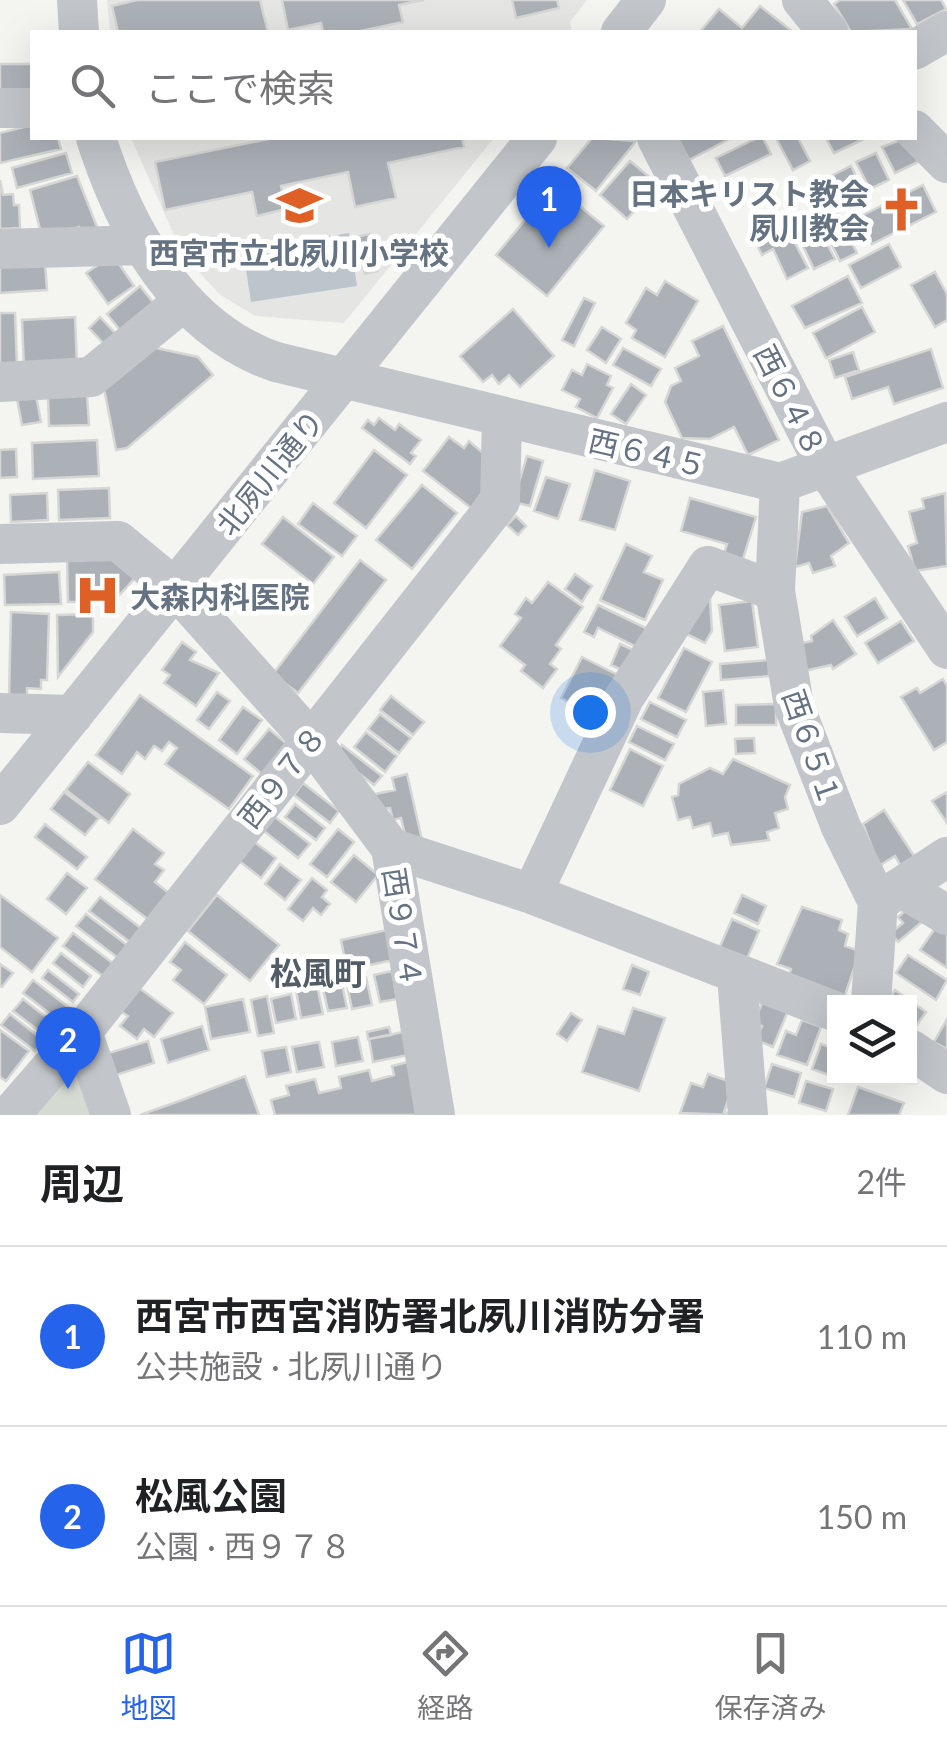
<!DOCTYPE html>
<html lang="ja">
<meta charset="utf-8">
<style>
:root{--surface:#fff;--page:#f6f6f6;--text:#202124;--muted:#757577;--line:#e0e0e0;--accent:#2563eb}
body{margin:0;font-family:Lato,"Noto Sans JP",sans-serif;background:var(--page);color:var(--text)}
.controls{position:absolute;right:30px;bottom:30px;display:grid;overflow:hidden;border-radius:0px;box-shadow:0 10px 40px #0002}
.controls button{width:90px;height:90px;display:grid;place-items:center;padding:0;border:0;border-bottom:2px solid var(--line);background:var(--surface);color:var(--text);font:50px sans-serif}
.you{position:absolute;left:590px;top:712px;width:35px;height:35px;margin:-25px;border:8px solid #fff;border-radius:50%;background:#1a73e8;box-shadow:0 0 0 15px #1a73e833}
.badge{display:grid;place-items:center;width:65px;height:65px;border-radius:50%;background:var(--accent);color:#fff;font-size:32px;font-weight:700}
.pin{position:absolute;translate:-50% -82px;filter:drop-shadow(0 2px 5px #0008)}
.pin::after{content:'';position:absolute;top:52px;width:35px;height:30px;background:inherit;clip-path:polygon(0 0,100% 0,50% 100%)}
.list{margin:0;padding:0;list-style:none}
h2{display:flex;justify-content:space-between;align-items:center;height:130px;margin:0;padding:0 40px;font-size:42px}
h2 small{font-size:32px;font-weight:400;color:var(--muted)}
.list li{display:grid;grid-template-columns:65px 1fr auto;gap:30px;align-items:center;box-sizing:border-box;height:180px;padding:0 40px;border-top:2px solid var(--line)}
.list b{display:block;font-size:38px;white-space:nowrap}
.list p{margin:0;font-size:32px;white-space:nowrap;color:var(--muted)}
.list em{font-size:32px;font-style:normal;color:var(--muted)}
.icon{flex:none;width:55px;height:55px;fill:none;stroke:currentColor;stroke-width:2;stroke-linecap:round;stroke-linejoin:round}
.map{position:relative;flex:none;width:947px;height:1115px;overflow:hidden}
.search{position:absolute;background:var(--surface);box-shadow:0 10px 40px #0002;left:30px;right:30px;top:30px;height:110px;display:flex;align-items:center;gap:25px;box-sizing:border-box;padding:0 35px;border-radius:0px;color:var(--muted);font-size:38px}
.sheet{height:490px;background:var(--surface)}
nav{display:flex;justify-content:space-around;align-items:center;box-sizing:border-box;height:140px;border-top:2px solid var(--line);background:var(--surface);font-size:28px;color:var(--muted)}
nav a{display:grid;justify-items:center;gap:5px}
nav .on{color:var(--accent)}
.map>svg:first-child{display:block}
.built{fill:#e5e6e4}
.green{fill:#d5dbd2}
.water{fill:#bbc5cb}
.building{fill:#abb1b7;stroke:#d6d6d4;stroke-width:2.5}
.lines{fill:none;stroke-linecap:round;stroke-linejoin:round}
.minor{stroke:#c2c5c9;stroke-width:40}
.labels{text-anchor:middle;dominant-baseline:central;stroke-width:10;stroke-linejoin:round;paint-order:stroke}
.poi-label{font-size:30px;font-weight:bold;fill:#647281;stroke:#fff;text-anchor:end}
.street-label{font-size:30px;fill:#647281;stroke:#fff}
.neighbourhood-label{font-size:32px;font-weight:bold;fill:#525c67;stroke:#fff}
</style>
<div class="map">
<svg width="947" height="1115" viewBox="0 0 947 1115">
<rect width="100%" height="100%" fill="#f4f5f1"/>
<path class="built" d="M 107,0 L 587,0 L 570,22 L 572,32 L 110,32 Z
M 131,138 L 494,138 L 344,323 L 255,316 L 219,294 L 182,253 Z"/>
<path class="green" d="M 75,1062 L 93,1115 L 31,1115 Z"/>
<path class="water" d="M 349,233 L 357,286 L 251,302 L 243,250 Z"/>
<path class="building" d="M 137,0 L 260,0 L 268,32 L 118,32 L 112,6 Z
M 282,0 L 424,0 L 399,5 L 403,22 L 356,32 L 323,32 L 321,23 L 288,30 Z
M 512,0 L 557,0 L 559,8 L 516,18 Z
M 840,0 L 895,0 L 912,29 L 851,32 L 834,4 Z
M 903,0 L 941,0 L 946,9 L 917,24 Z
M 760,6 L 793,32 L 700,32 L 719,9 L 742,28 Z
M 0,64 L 32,64 L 32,93 L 0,94 Z
M 32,125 L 32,138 L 58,138 L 61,149 L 0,163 L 0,133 Z
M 273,138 L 462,138 L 464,147 L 388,163 L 396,198 L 355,207 L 348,172 L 281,186 L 286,209 L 257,216 L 252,192 L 165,210 L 155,162 Z
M 592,138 L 636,141 L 596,191 L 567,168 Z
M 676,138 L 731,138 L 689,160 Z
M 757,138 L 763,138 L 771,154 L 725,176 L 716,158 Z
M 776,138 L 798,138 L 810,161 L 793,170 Z
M 826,138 L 866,138 L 834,153 Z
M 906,138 L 918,162 L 895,173 L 882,147 Z
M 66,153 L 72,173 L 17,188 L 12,168 Z
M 876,153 L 889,180 L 870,189 L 856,162 Z
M 630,161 L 658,184 L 627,219 L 600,195 Z
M 851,166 L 864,193 L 845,203 L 831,176 Z
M 77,176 L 99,232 L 81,236 L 79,227 L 42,237 L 30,190 Z
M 0,180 L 3,195 L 13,194 L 14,205 L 19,205 L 20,228 L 0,229 Z
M 554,185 L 604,226 L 547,296 L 496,255 Z
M 923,185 L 936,212 L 872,244 L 859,217 Z
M 834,207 L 857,253 L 840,261 L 817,216 Z
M 785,224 L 808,268 L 787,279 L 773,249 L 762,255 L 754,239 Z
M 818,226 L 835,259 L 814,269 L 798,236 Z
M 369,234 L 377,271 L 365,274 L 356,237 Z
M 889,244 L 901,267 L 861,288 L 849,265 Z
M 113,255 L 134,286 L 108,304 L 86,273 Z
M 45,263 L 47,290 L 0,293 L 0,266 Z
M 935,272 L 947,294 L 947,320 L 935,327 L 911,285 Z
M 848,276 L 862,303 L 805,328 L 792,306 Z
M 665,281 L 698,301 L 665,357 L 632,338 L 636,330 L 626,323 L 646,288 L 657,295 Z
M 140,286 L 156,306 L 123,334 L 107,314 Z
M 584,298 L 595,303 L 574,346 L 562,340 Z
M 862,307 L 875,332 L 826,358 L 813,333 Z
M 513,309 L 554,356 L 520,387 L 509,375 L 499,384 L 492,375 L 483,382 L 460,356 Z
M 0,313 L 15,313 L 17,367 L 0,368 Z
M 75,317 L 77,366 L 24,368 L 22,320 Z
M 100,317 L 116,334 L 105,345 L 89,328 Z
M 723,326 L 779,440 L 748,455 L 734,427 L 710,439 L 682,438 L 665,402 L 671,386 L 681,381 L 675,368 L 699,356 L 692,341 Z
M 602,327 L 621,339 L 606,363 L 587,350 Z
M 147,346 L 198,357 L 213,375 L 127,448 L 116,450 L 103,383 Z
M 623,348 L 661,369 L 651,386 L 613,365 Z
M 931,349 L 943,388 L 894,404 L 888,387 L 852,399 L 845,377 Z
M 853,352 L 859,370 L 835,378 L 829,360 Z
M 587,364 L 611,376 L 607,385 L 613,388 L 597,418 L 576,407 L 580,399 L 562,390 L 572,370 L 582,375 Z
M 631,384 L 646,395 L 626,424 L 611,414 Z
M 35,390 L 41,422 L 22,425 L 16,394 Z
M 87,395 L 89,425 L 49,426 L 48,397 Z
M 379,418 L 395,430 L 399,424 L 421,440 L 411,453 L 416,456 L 410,464 L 362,428 L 368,420 L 374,425 Z
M 449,437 L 464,448 L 469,441 L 483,453 L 484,490 L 471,508 L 423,471 Z
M 97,440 L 99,476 L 33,479 L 32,443 Z
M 16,449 L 17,477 L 0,478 L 0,450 Z
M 374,450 L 407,475 L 366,528 L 334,503 Z
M 527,456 L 543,461 L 530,506 L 513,502 Z
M 595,470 L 630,481 L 615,530 L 580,520 Z
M 546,477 L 570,484 L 558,519 L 534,511 Z
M 422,485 L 457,513 L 412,569 L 376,540 Z
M 109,488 L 110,518 L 59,520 L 58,490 Z
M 47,493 L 48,520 L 11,522 L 10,495 Z
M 945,493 L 947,566 L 915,571 L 908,546 L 917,543 L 909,512 L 924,508 L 922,499 Z
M 690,498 L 756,517 L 742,562 L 723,557 L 727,544 L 681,531 Z
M 313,503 L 357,536 L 342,556 L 298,524 Z
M 827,506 L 849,543 L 831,556 L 835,566 L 813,573 L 809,563 L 795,567 L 802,512 Z
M 516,516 L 526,526 L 518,535 L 507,525 Z
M 283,517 L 334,557 L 313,584 L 262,544 Z
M 626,544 L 652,556 L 644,572 L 663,580 L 645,620 L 600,600 Z
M 113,558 L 135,578 L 111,604 L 92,591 L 92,602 L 68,602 L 67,559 Z
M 360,560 L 386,580 L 298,693 L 273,674 Z
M 59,572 L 61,604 L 5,605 L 4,575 Z
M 575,574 L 592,586 L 582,602 L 565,589 Z
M 548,582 L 583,607 L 556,645 L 561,649 L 550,664 L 557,669 L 543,688 L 521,671 L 525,665 L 500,646 L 521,618 L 515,614 L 526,598 L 532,603 Z
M 710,598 L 712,631 L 705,643 L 682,632 Z
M 875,598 L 887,618 L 857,636 L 845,617 Z
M 752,601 L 758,647 L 725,651 L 719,605 Z
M 598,605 L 650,630 L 641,649 L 598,628 L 594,637 L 584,632 Z
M 11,612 L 49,614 L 47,680 L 41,680 L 41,689 L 27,688 L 27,695 L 9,695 Z
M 93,614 L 93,632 L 58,677 L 57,615 Z
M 833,620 L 856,654 L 833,669 L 831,665 L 804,671 L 798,644 L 812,641 L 811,636 Z
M 901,621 L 914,641 L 878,663 L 865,643 Z
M 182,642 L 196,652 L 190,660 L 219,673 L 196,706 L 164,683 L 170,675 L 162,670 Z
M 620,644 L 640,653 L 631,674 L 611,665 Z
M 684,648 L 712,662 L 686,712 L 658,698 Z
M 582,657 L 620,676 L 600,718 L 561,698 Z
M 769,660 L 769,676 L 721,680 L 720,664 Z
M 943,679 L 947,686 L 947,742 L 934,750 L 901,697 L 917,688 L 920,693 Z
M 723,690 L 726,724 L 706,726 L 703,692 Z
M 217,692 L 230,701 L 209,729 L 197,720 Z
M 140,695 L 253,776 L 229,809 L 165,764 L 177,748 L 169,742 L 162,751 L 154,746 L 145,759 L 137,752 L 122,774 L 96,755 Z
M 391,696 L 424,722 L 413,735 L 380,710 Z
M 650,702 L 686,720 L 677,737 L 641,719 Z
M 776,704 L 776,725 L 736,725 L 736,705 Z
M 243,707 L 262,720 L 237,754 L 219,740 Z
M 380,714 L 411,738 L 399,753 L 368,729 Z
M 637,726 L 674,744 L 665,760 L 629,742 Z
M 269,729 L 287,744 L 263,775 L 244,759 Z
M 366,732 L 397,756 L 385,772 L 354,747 Z
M 754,738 L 755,753 L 736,754 L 735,739 Z
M 342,745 L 382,776 L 374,785 L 335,755 Z
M 630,749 L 663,766 L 643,806 L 610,790 Z
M 733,759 L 790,785 L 785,797 L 788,809 L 775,813 L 779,828 L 767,832 L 769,840 L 731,845 L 728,833 L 713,836 L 710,823 L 693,828 L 690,817 L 678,820 L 672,797 L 678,795 L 679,784 L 710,768 L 723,774 Z
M 88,762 L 130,794 L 109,823 L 66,790 Z
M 407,774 L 422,840 L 407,843 L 401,818 L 393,820 L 390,808 L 379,810 L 375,794 L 395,790 L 392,778 Z
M 303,783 L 339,811 L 330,823 L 294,795 Z
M 64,792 L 99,818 L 85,835 L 51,809 Z
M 947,792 L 947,823 L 932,801 Z
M 295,804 L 325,828 L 316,840 L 285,817 Z
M 884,810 L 916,859 L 902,868 L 895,856 L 879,866 L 863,824 Z
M 275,817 L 310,844 L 298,858 L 264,831 Z
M 45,824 L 87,857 L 77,869 L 35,837 Z
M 133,829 L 164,853 L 155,864 L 164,870 L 155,882 L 170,894 L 150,921 L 95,879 Z
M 338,829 L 354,842 L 327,877 L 310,864 Z
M 253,841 L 276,858 L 261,878 L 238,860 Z
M 354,855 L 378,875 L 356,902 L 331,882 Z
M 280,864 L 301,880 L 285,900 L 265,884 Z
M 67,873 L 87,888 L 66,914 L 47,899 Z
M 312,878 L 327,890 L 322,897 L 330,904 L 321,915 L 313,908 L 303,921 L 288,909 Z
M 0,895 L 58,938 L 32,972 L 0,947 Z
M 217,895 L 279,945 L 250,981 L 188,931 Z
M 742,895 L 766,906 L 758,924 L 734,913 Z
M 100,897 L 142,929 L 131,943 L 89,911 Z
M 911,906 L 923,921 L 898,942 L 891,933 L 903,923 L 898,917 Z
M 802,907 L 842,920 L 839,930 L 848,934 L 845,946 L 860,951 L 844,998 L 788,979 L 791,969 L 777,964 Z
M 86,914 L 127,945 L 118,958 L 76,926 Z
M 732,919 L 759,931 L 745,963 L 718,951 Z
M 938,924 L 947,930 L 947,968 L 920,950 Z
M 387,930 L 393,960 L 347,970 L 341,940 Z
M 73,933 L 114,964 L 104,977 L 63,946 Z
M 185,942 L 227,975 L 204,1004 L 173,980 L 181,970 L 170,962 Z
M 61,953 L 91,976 L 83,987 L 53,963 Z
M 908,955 L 947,980 L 936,1000 L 896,973 Z
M 0,964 L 13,973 L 2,987 L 0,986 Z
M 632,965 L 649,972 L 640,995 L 623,989 Z
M 48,970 L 79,994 L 73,1002 L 42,978 Z
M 392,971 L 397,999 L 380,1002 L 374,975 Z
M 366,977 L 372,1005 L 352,1009 L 346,980 Z
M 33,980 L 76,1013 L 66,1026 L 23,993 Z
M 341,980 L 347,1008 L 328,1011 L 322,984 Z
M 317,985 L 323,1014 L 301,1018 L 296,990 Z
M 138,987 L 173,1013 L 154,1037 L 144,1029 L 137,1039 L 120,1026 L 128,1016 L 120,1011 Z
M 895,990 L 926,1012 L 914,1029 L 910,1026 L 910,1002 L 887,1002 Z
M 291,994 L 296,1019 L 276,1023 L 271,999 Z
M 267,996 L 274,1033 L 258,1036 L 251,1000 Z
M 23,999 L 60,1028 L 51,1040 L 13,1011 Z
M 243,999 L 250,1032 L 211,1039 L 205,1007 Z
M 763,1001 L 788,1011 L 773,1047 L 756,1040 L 762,1026 L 754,1022 Z
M 633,1008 L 665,1018 L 639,1091 L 582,1072 L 598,1026 L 624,1034 Z
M 571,1013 L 582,1020 L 567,1041 L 557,1034 Z
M 10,1014 L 44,1041 L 35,1051 L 1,1025 Z
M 947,1019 L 947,1049 L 934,1042 Z
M 802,1020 L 821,1027 L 807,1065 L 777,1055 L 786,1031 L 796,1035 Z
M 202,1026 L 209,1050 L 168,1063 L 161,1039 Z
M 389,1027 L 391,1035 L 368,1039 L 367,1032 Z
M 0,1030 L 29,1051 L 6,1081 L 0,1077 Z
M 403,1032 L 408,1055 L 373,1062 L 369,1039 Z
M 834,1034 L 834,1078 L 837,1078 L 812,1069 L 821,1044 L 829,1047 Z
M 358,1037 L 363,1061 L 336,1066 L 332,1042 Z
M 148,1041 L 154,1063 L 116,1075 L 109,1053 Z
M 319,1042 L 324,1067 L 297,1072 L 292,1047 Z
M 286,1047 L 291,1072 L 267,1077 L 262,1051 Z
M 408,1062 L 419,1115 L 275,1115 L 271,1100 L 289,1095 L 286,1086 L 315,1079 L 319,1093 L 341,1088 L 339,1077 L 369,1070 L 372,1081 L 394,1075 L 392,1066 Z
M 772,1064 L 801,1073 L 794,1097 L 764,1088 Z
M 708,1074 L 734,1083 L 724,1112 L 733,1115 L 680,1113 L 691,1083 L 703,1087 Z
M 245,1076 L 259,1115 L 140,1115 L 182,1100 Z
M 806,1081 L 833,1089 L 826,1111 L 799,1103 Z
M 858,1087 L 904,1103 L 899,1115 L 848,1115 Z"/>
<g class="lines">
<path class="minor" d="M 77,0 L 79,32
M 802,0 L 828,32
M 621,32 L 646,0
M 914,50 L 947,31
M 0,108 L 32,108
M 914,130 L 947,163
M 96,138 C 125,229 180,330 276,362 L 780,483 L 947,422
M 657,138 L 825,466 L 947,649
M 0,249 L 143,245
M 0,382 L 91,377 L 184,301
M 780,483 L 775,591 L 794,706 L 841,827 L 878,902 L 871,1002
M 0,544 L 118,541 L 176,589 L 309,738 L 391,848 L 435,1115
M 0,713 L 73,715
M 0,805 L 537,138
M 391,848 L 532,894 L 834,1011
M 902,888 L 947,915
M 532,894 L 624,698 L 708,566 L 775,591
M 878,902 L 947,857
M 737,976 L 748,1115
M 82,1032 L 111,1115
M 910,1049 L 947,1074
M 10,1115 L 82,1032 L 500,501 L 502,418"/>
</g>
<defs>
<symbol id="school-bare" viewBox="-9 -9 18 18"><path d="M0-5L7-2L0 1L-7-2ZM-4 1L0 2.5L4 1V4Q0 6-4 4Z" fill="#de6027" stroke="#fff" stroke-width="2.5" paint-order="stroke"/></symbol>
<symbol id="church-bare" viewBox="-9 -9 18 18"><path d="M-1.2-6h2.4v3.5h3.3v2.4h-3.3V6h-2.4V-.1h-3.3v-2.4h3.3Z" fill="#de6027" stroke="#fff" stroke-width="2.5" paint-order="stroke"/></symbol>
<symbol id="hospital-bare" viewBox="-9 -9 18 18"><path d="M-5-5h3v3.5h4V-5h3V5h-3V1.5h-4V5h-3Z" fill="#de6027" stroke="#fff" stroke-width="2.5" paint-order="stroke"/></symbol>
</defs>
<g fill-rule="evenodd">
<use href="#school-bare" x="268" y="174" width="63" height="63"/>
<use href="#church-bare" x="870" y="178" width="63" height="63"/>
<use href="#hospital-bare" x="66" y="564" width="63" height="63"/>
</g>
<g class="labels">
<g class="poi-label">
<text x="869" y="193">日本キリスト教会<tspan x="869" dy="34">夙川教会</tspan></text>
<text x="299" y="252" text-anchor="middle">西宮市立北夙川小学校</text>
<text x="130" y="596" text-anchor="start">大森内科医院</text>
</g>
<g class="street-label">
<text transform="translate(791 400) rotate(63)">西６４８</text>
<text transform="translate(648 452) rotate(13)">西６４５</text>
<text transform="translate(269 472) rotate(-51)">北夙川通り</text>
<text transform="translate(813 747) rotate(71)">西６５１</text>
<text transform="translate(281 776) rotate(-52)">西９７８</text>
<text transform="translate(404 927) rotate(81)">西９７４</text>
</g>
<g class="neighbourhood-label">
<text x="318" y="972">松風町</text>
</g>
</g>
</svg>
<div class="controls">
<button><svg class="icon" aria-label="layers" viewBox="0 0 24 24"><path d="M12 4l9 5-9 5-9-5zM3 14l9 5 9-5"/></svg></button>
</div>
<div class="you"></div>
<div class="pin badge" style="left:549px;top:248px">1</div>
<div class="pin badge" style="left:68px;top:1089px">2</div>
<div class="search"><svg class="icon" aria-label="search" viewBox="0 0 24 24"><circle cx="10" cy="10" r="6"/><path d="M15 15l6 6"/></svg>ここで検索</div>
</div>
<section class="sheet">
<h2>周辺<small>2件</small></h2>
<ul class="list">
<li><span class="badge">1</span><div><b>西宮市西宮消防署北夙川消防分署</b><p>公共施設 · 北夙川通り</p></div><em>110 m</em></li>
<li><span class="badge">2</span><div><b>松風公園</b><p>公園 · 西９７８</p></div><em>150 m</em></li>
</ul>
</section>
<nav>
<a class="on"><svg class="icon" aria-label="map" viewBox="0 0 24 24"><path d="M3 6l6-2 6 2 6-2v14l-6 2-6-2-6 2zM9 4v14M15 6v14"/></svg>地図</a>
<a><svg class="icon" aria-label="directions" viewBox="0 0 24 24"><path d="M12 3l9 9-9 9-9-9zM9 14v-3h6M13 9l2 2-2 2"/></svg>経路</a>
<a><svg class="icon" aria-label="saved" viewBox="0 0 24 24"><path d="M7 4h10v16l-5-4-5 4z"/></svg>保存済み</a>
</nav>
